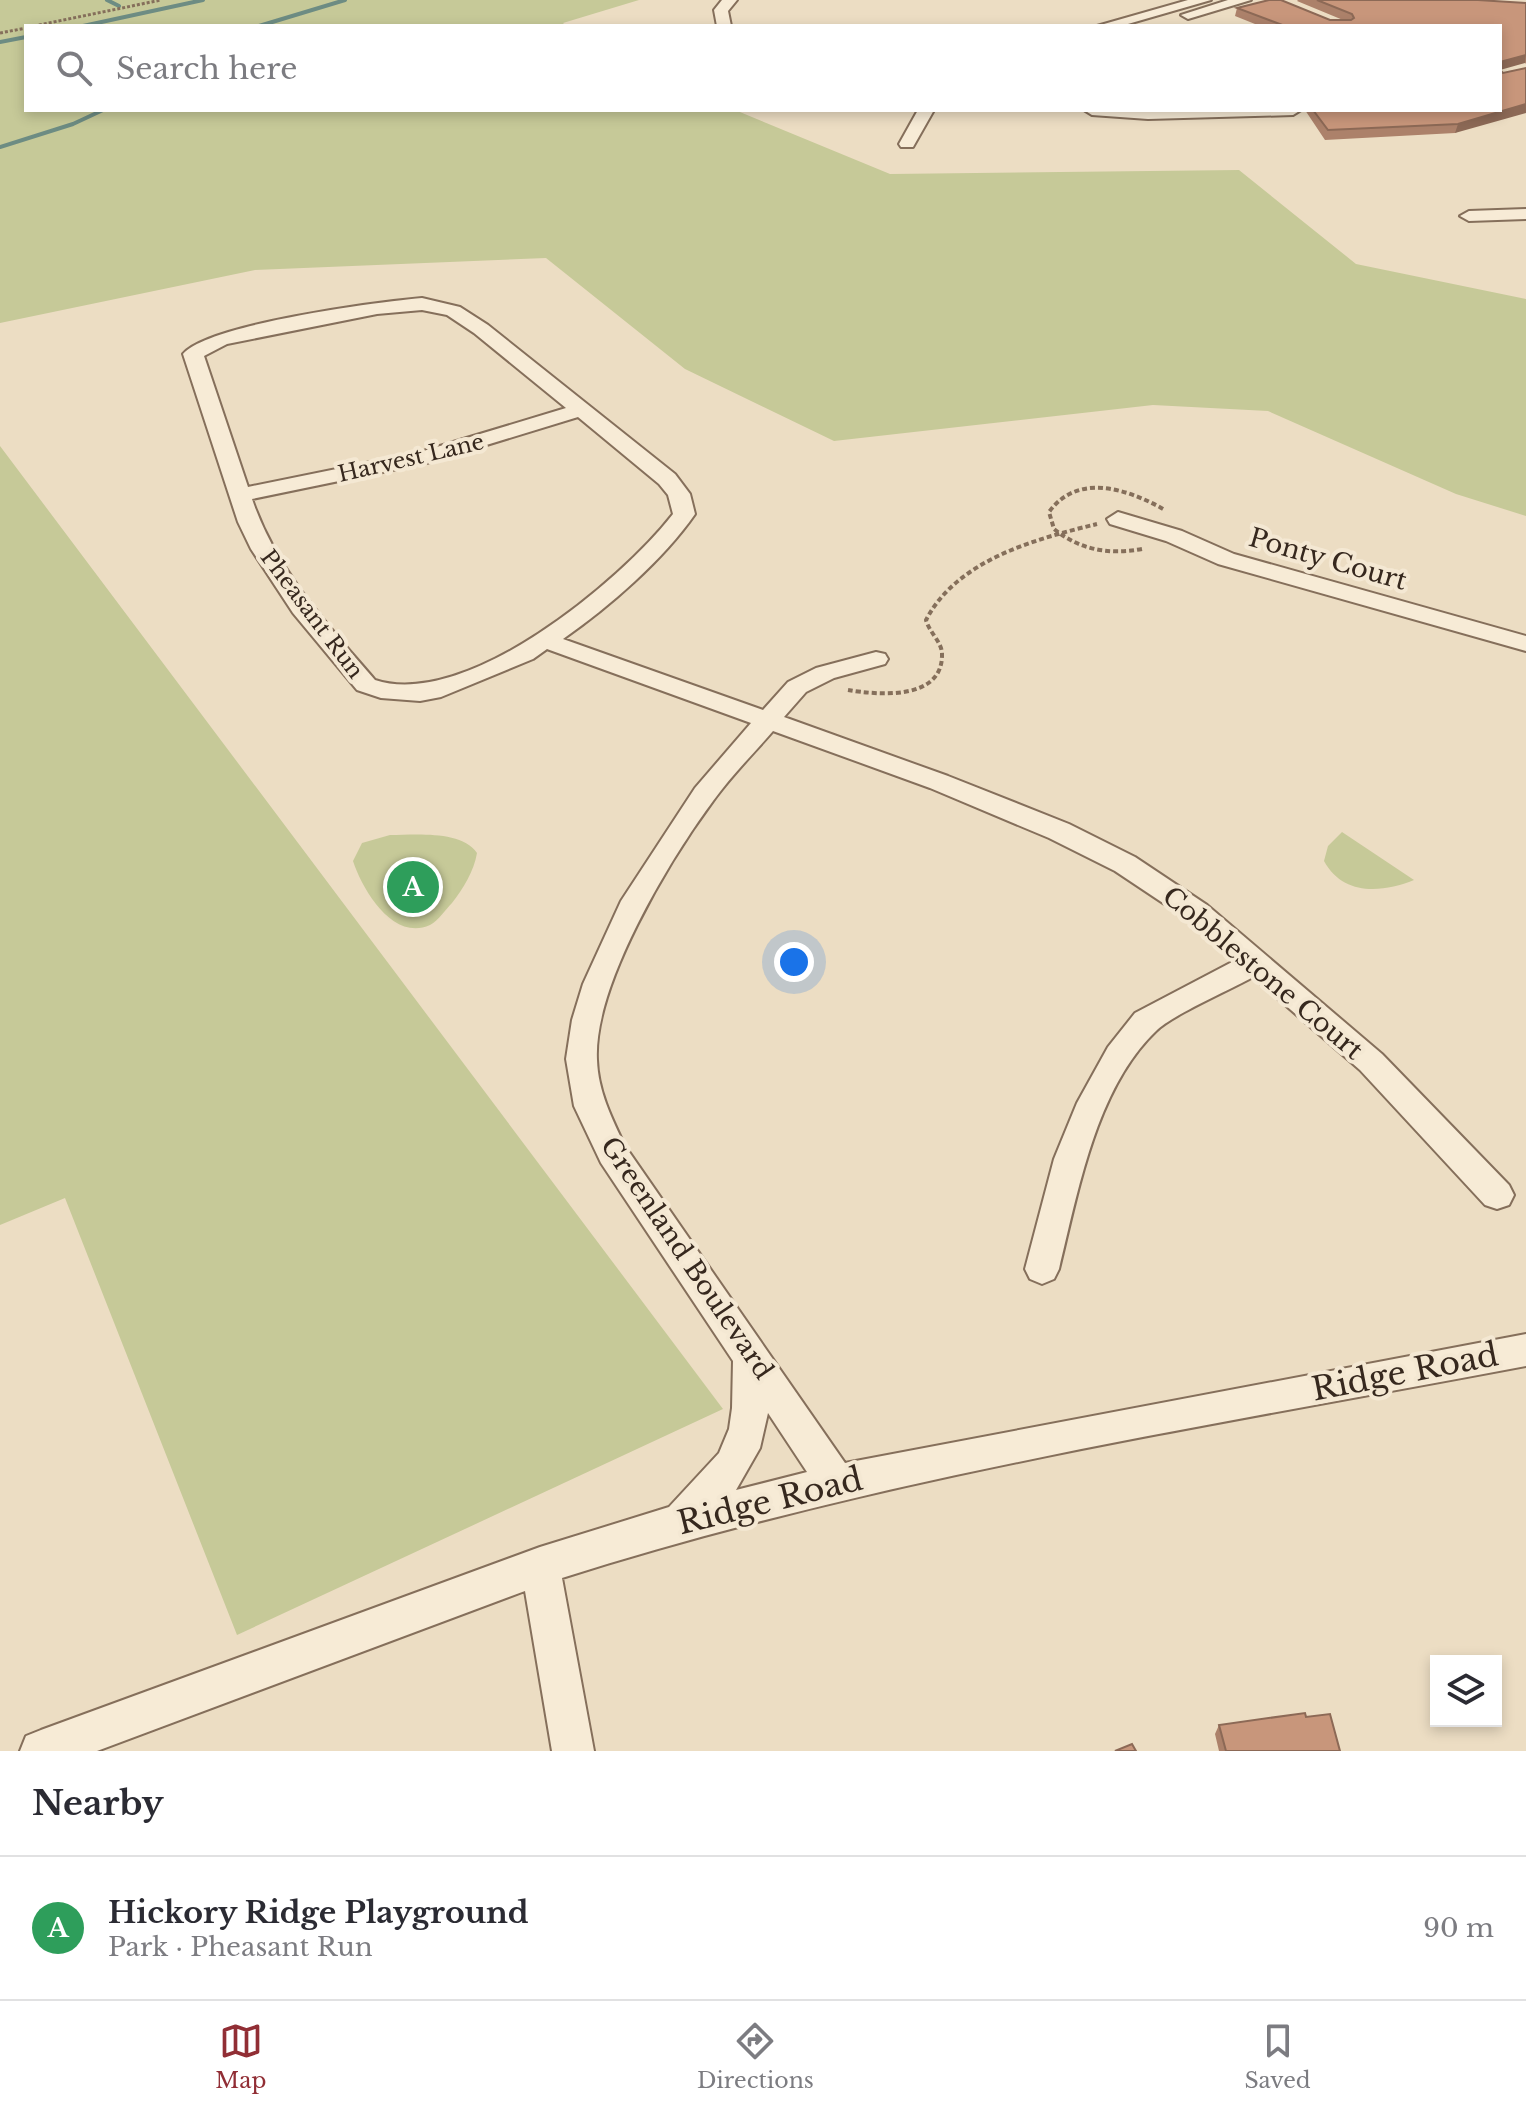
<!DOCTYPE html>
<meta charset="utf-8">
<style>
:root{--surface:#fff;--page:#f2f2f3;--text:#2b2b33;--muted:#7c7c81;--line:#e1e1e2;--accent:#912e35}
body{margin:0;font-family:"Libre Baskerville",serif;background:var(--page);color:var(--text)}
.controls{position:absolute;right:24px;bottom:24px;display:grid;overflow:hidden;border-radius:0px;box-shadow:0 4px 12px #0003}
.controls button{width:72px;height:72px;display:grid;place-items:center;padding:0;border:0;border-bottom:2px solid var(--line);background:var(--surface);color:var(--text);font:40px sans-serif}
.you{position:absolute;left:794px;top:962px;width:28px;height:28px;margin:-20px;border:6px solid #fff;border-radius:50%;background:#1a73e8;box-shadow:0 0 0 12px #1a73e833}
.badge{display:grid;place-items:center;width:52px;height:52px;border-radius:50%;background:var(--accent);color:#fff;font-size:26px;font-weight:700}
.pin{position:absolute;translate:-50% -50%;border:4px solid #fff;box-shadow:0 2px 8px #0006}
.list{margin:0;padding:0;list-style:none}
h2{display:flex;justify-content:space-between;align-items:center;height:104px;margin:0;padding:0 32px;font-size:34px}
h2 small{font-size:26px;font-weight:400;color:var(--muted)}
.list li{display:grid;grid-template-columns:52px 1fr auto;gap:24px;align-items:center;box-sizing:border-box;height:144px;padding:0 32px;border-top:2px solid var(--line)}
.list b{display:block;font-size:30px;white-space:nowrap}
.list p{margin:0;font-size:26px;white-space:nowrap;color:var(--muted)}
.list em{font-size:26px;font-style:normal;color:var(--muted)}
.icon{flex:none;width:44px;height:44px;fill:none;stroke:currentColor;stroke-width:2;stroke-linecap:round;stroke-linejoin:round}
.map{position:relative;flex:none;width:1526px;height:1751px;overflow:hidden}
.search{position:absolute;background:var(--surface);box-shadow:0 4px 12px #0003;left:24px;right:24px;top:24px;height:88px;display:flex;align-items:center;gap:20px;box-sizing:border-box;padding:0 28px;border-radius:0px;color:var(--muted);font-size:30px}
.sheet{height:248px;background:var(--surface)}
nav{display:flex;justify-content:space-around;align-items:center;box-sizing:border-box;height:112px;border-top:2px solid var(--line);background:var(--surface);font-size:22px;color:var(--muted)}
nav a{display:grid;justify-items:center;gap:4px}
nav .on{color:var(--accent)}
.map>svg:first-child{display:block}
.green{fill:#c6c998}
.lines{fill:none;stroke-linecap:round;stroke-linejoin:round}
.stream{stroke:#6d8c83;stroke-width:4}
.minor-casing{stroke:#856f5b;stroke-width:4}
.path-far1{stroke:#856f5b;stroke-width:3;stroke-dasharray:3 2;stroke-linecap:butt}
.path{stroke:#856f5b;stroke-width:4;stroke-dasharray:5 3;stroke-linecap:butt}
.minor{fill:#f7ebd6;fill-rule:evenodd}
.wall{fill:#ac816a}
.shaded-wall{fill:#8c6956}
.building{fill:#c8967b;stroke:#8c6956;stroke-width:2}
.labels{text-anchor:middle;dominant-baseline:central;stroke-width:8;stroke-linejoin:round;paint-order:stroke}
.far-street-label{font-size:22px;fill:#36281e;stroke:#f4e8d3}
.street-label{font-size:26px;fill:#36281e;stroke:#f4e8d3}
.near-street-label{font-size:32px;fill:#36281e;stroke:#f4e8d3}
</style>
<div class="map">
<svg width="1526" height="1751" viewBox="0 0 1526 1751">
<rect width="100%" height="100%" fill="#ecddc3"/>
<path class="green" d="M 0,0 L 639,0 L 563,23 L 566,26 L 26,26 L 26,110 L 735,110 L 890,174 L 1239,170 L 1356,264 L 1526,299 L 1526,516 L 1456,494 L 1268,411 L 1153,405 L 834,441 L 685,369 L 546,258 L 255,270 L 0,323 Z
M 0,446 L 723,1409 L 237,1635 L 65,1198 L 0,1225 Z
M 1342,832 L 1414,880 C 1382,893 1343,896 1324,861 L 1328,846 Z
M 390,835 C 415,835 461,830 477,853 C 474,871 463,889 452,903 C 445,910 439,920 430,925 C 393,942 362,889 353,861 L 362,843 Z"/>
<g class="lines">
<path class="stream" d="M 107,0 L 119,6
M 83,26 L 203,0
M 259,26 L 345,0
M 0,42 L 26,37
M 0,147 L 73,124 L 103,110"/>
<defs>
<path id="minor" d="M 722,0 L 737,0 L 728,11 L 731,26 L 717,26 L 714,10 Z
M 1188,0 L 1211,0 L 1121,26 L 1097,26 Z
M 1228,0 L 1251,0 L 1188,19 L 1181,15 Z
M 918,110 L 934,110 L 913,147 L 901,147 L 899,144 Z
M 1084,110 L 1301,110 L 1293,115 L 1148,119 L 1092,115 Z
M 1526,209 L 1526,219 L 1469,221 L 1460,216 L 1469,211 Z
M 422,298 L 460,307 L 488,325 L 675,474 L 690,494 L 695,514 C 663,560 609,607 563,639 L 763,710 L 788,682 L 816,668 L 876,652 L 885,654 L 888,659 L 885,664 L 834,678 L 806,692 L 784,717 L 948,776 L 1069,824 L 1135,857 L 1207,905 L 1382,1054 L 1509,1185 L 1514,1195 L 1509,1205 L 1497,1209 L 1485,1205 L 1360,1070 L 1253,977 C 1230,990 1172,1015 1156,1031 C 1096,1088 1078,1192 1059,1269 L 1054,1279 L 1042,1284 L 1030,1279 L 1025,1269 L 1054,1159 L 1077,1103 L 1108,1047 L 1135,1013 L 1234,961 L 1187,919 L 1115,871 L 1049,838 L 930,788 L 773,731 C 753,754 731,776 713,801 C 670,859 593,986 597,1060 C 598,1091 612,1119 625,1146 L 845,1463 L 1526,1334 L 1526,1366 C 1203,1427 876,1478 562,1578 L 594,1751 L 552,1751 L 525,1591 L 97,1751 L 20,1751 L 26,1736 L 41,1730 L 540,1547 L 669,1507 L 719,1453 L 729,1429 L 732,1408 L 733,1361 L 601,1163 L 574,1106 L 566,1059 L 572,1020 L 583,984 L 621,901 L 695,788 L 751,723 L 547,649 L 533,659 L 441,697 L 420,701 L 381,698 L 357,690 L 293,613 L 251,549 L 238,522 L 183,354 C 208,324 378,302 422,298 ZM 422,310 L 447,315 L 474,333 L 566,408 L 420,452 L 248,487 L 204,356 L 227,344 L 377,314 ZM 578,417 L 659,484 L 668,495 L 673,514 C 620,582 466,710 375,680 C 327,624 276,570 252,499 L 431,462 ZM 768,1413 L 807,1472 L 736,1490 L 760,1448 Z
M 1118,512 L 1182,531 L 1234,554 L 1526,636 L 1526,651 L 1218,564 L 1166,541 L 1110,524 L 1107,519 Z"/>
</defs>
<use href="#minor" class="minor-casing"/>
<path class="path-far1" d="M 34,26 L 161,0
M 0,33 L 26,28"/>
<path class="path" d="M 1142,549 C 1109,555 1080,550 1054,529 L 1049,512 C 1078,472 1128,489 1165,510
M 848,690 C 878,695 943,701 942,654 C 942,642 929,632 926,620 C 957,560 1035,539 1097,524"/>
<use href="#minor" class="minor"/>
</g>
<path class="wall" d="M 1298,0 L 1478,0 L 1526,3 L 1526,64 L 1500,26 L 1260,26 L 1235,16 L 1237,8 L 1330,20 L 1343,20 L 1297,1 Z
M 1305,110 L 1500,110 L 1455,133 L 1325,140 Z
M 1306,1717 L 1340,1751 L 1219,1751 L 1215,1734 L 1219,1725 Z"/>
<path class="shaded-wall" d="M 1526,55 L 1525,63 L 1500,70 L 1500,62 Z
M 1526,104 L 1526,113 L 1455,133 L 1458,124 Z"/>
<path class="building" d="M 1269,0 L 1281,0 L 1330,20 L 1351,20 L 1354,18 L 1352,14 L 1317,0 L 1478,0 L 1526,3 L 1526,55 L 1500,62 L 1500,26 L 1285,26 L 1237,8 Z
M 1526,68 L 1526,104 L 1458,124 L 1328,130 L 1313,110 L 1500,110 L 1500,70 L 1503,73 Z
M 1305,1713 L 1306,1717 L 1330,1714 L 1340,1751 L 1226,1751 L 1219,1725 Z
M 1132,1744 L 1136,1751 L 1115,1751 Z"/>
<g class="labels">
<g class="far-street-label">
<text transform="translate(411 458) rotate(-13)">Harvest Lane</text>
<text transform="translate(312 614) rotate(53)">Pheasant Run</text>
</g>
<g class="street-label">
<text transform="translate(1328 559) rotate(16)">Ponty Court</text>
<text transform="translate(1263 973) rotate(40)">Cobblestone Court</text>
<text transform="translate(687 1258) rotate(56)">Greenland Boulevard</text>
</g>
<g class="near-street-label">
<text transform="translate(1405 1372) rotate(-11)">Ridge Road</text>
<text transform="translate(770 1501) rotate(-14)">Ridge Road</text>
</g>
</g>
</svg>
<div class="controls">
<button><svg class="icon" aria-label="layers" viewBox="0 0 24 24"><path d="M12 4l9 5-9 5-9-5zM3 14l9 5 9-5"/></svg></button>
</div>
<div class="you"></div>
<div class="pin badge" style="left:413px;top:887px;background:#2e9e5b">A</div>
<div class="search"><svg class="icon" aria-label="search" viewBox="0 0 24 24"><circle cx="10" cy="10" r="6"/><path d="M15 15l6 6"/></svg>Search here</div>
</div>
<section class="sheet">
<h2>Nearby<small></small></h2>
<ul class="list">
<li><span class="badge" style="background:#2e9e5b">A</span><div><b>Hickory Ridge Playground</b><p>Park · Pheasant Run</p></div><em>90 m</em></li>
</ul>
</section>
<nav>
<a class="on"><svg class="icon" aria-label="map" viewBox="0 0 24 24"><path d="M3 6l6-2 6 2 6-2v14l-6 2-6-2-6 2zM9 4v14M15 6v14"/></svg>Map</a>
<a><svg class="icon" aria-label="directions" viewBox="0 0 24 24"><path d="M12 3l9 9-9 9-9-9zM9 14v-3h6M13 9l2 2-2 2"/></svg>Directions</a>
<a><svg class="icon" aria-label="saved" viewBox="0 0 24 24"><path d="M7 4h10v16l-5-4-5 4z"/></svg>Saved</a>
</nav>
